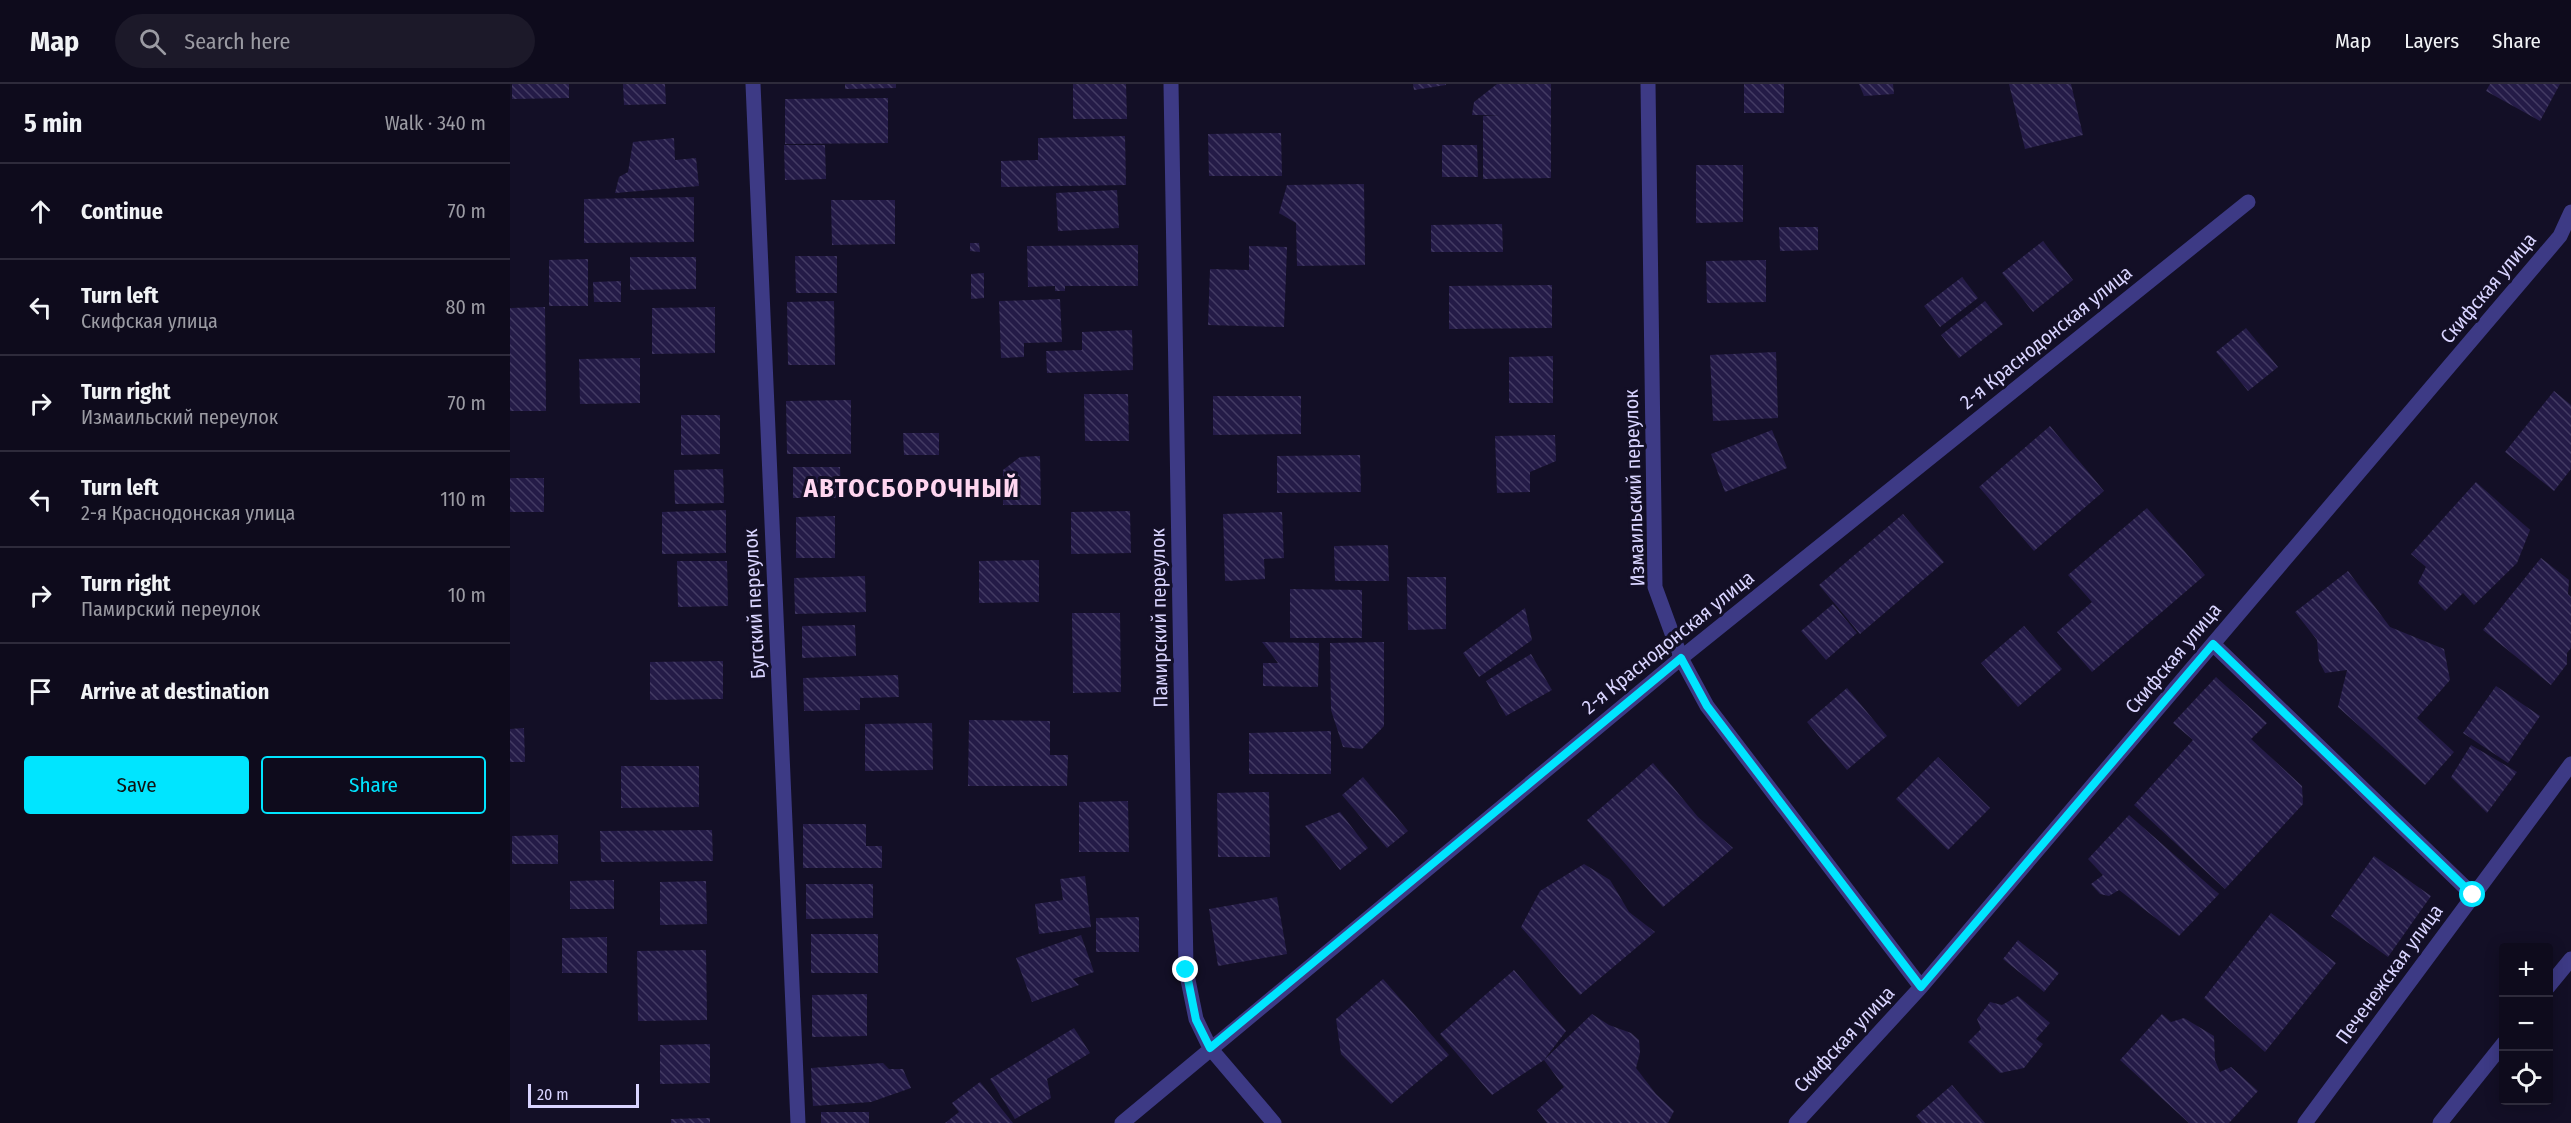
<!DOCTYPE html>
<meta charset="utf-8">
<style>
:root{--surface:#0e0b1c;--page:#1c1929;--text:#f1f3f6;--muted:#9b9ba3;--line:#2e2b3b;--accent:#00e5ff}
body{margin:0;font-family:"Fira Sans Condensed",sans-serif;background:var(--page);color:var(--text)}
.controls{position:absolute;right:18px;bottom:18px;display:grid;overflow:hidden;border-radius:6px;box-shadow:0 3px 15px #0003}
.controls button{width:54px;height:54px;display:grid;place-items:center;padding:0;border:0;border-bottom:2px solid var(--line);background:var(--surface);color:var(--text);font:30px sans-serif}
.scale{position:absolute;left:18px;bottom:15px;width:111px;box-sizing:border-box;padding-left:6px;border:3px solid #d9d4ff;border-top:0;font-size:16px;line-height:21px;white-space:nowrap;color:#d9d4ff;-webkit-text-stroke:4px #130f26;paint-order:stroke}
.stop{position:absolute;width:18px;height:18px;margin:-14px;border:4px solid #00e5ff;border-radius:50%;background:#fff}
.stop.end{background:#00e5ff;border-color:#fff;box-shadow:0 2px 6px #0008}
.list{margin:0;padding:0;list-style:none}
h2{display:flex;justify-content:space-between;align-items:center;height:78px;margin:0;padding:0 24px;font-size:26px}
h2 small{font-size:20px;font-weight:400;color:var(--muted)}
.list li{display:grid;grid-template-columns:39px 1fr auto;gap:18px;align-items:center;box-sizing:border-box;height:96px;padding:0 24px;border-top:2px solid var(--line)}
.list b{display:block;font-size:22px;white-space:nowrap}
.list p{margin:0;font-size:20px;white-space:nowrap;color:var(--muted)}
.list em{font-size:20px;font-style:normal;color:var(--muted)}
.actions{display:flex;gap:12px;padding:18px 24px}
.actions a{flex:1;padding:14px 0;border:2px solid var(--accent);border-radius:6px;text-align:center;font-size:21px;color:var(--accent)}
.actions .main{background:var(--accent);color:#111}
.icon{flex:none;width:33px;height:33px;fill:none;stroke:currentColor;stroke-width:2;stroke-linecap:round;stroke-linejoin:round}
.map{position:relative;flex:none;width:2061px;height:1039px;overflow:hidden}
header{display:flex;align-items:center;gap:36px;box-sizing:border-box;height:84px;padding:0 30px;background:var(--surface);border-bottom:2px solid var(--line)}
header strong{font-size:28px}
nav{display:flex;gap:33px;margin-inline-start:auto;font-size:21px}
.search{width:420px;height:54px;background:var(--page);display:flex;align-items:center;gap:15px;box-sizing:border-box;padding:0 21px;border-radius:33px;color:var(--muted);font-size:22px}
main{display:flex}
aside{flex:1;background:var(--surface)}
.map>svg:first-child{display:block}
.building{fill:url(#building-back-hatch)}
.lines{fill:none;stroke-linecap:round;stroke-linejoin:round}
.service{stroke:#3d3a85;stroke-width:15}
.minor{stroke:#3d3a85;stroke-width:15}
.route{stroke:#00e5ff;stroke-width:8}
.labels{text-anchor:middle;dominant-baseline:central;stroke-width:6;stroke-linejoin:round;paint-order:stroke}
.street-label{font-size:20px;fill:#d9d4ff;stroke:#130f26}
.district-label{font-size:26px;font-weight:bold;letter-spacing:1.5px;fill:#ffd6f0;stroke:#130f26}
</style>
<header>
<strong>Map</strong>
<div class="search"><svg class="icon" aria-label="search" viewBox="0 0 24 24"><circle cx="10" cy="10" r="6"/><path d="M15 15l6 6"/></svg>Search here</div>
<nav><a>Map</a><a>Layers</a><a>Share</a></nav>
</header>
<main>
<aside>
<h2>5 min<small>Walk · 340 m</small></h2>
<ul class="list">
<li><svg class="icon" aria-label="ahead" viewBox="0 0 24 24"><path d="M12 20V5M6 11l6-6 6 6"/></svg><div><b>Continue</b></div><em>70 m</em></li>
<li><svg class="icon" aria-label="left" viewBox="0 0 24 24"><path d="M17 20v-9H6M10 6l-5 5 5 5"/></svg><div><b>Turn left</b><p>Скифская улица</p></div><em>80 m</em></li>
<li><svg class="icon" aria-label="right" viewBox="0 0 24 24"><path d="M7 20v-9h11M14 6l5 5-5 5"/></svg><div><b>Turn right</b><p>Измаильский переулок</p></div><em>70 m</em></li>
<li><svg class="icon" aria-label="left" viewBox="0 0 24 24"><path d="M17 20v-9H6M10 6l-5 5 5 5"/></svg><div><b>Turn left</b><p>2-я Краснодонская улица</p></div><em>110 m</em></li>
<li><svg class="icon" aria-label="right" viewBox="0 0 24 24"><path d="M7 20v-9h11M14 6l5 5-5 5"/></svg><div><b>Turn right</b><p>Памирский переулок</p></div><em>10 m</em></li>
<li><svg class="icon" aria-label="arrive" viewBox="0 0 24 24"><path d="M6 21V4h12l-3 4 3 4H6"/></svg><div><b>Arrive at destination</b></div></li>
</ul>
<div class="actions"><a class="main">Save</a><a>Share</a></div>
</aside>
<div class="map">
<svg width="2061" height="1039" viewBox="0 0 2061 1039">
<defs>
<pattern id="building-back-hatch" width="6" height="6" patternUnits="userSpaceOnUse" patternTransform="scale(1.5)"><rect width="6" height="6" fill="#241b47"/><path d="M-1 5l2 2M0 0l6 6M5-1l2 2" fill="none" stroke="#433b63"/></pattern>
</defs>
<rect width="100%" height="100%" fill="#130f26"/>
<path class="building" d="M 2,0 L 59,0 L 59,14 L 2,15 Z
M 113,0 L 155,0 L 156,20 L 114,21 Z
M 335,0 L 386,0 L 386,4 L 335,5 Z
M 563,0 L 616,0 L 617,35 L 563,35 Z
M 903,0 L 936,0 L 936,1 L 904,6 Z
M 987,0 L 1041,0 L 1041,94 L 973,95 L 973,32 L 990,31 L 962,31 L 964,18 Z
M 1234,0 L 1274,0 L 1274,29 L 1234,29 Z
M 1349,0 L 1383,0 L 1384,10 L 1354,12 Z
M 1499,0 L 1561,0 L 1573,51 L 1515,65 Z
M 1980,0 L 2050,0 L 2030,37 L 1976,7 Z
M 378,14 L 378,59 L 275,60 L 275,15 Z
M 771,49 L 772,92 L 699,92 L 698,50 Z
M 615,52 L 616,101 L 491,103 L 491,77 L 528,76 L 528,54 Z
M 164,54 L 165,76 L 186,74 L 189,102 L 105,109 L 109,93 L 118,88 L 123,58 Z
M 274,61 L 315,61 L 316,95 L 275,96 Z
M 932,61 L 967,61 L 968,93 L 932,93 Z
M 1186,81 L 1233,81 L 1233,138 L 1186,139 Z
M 854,100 L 855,181 L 787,182 L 786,139 L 769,129 L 777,101 Z
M 607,106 L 609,144 L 548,147 L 546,109 Z
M 184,113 L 184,158 L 74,159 L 74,115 Z
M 321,116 L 385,116 L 385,160 L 322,161 Z
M 992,140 L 993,168 L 921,168 L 921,141 Z
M 1269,143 L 1308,143 L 1308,166 L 1270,167 Z
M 1533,157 L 1563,196 L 1523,228 L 1492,189 Z
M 460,159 L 469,159 L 470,168 L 460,167 Z
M 628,161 L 628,202 L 555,202 L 555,207 L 545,207 L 545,202 L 518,203 L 517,162 Z
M 739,162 L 777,163 L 774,243 L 698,241 L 700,185 L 739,186 Z
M 285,172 L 327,172 L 327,209 L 286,209 Z
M 120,173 L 186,173 L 186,205 L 120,206 Z
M 78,175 L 78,222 L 39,222 L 39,176 Z
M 1256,176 L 1256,218 L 1197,219 L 1196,177 Z
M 474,189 L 474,214 L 461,215 L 461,190 Z
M 1452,193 L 1468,214 L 1430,243 L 1414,222 Z
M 111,197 L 111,218 L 84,218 L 83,198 Z
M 1042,201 L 1042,244 L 939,245 L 939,202 Z
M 550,215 L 552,258 L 514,259 L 514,273 L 491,274 L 489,217 Z
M 324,217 L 325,281 L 278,281 L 277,218 Z
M 1475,217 L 1493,240 L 1449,274 L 1431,251 Z
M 35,223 L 36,327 L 0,327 L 0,224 Z
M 205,223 L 205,269 L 142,270 L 142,224 Z
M 1736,244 L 1768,283 L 1738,307 L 1706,268 Z
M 622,246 L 623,286 L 537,289 L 536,267 L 572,266 L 572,248 Z
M 1266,268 L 1268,334 L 1203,337 L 1200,271 Z
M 1043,272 L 1043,319 L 999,319 L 999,273 Z
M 130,274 L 130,319 L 70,320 L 69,275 Z
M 2044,307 L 2061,321 L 2061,385 L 2044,407 L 1995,368 Z
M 574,310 L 618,310 L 619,357 L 575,357 Z
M 703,312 L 791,312 L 791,350 L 703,351 Z
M 341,316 L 341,370 L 277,370 L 276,317 Z
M 171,331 L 210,331 L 210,370 L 171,371 Z
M 1540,342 L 1594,407 L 1524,467 L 1469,403 Z
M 1262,346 L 1277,384 L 1215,408 L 1201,370 Z
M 393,349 L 429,349 L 429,371 L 394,371 Z
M 1045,351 L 1046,377 L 1020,388 L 1020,408 L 987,409 L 985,352 Z
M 850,371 L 851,408 L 767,409 L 767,372 Z
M 530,372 L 531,421 L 493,421 L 493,386 L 510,373 Z
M 283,383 L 330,383 L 331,414 L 283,414 Z
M 213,385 L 214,419 L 165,420 L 164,386 Z
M 0,394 L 34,394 L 34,428 L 0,428 Z
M 1966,398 L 2020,446 L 2007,479 L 1964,521 L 1953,509 L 1935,527 L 1908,499 L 1916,483 L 1901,470 Z
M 1637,424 L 1695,491 L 1582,588 L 1547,548 L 1582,518 L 1558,491 Z
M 216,426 L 216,469 L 152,470 L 152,428 Z
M 620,427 L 621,469 L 561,470 L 561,428 Z
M 772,428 L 774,474 L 754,475 L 755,495 L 715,497 L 713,430 Z
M 1393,430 L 1434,478 L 1350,550 L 1309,501 Z
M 325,432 L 325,474 L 286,474 L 286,433 Z
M 878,461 L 879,497 L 825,497 L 824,462 Z
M 2031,474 L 2059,496 L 2058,510 L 2061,513 L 2061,564 L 2057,569 L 2057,580 L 2041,601 L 1973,546 Z
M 529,476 L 529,518 L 469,519 L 469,477 Z
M 167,477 L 217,477 L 218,522 L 168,523 Z
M 1838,487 L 1880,543 L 1934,565 L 1940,596 L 1907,634 L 1944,668 L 1915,701 L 1828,623 L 1837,586 L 1815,589 L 1809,577 L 1807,556 L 1785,528 Z
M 355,492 L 356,528 L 285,530 L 284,494 Z
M 897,493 L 936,493 L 936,545 L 898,546 Z
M 780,505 L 852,506 L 852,554 L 780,554 Z
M 1323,520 L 1347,549 L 1316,576 L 1291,547 Z
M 1015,524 L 1022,556 L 969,593 L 953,569 Z
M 562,529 L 610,529 L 611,608 L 563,609 Z
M 345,541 L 346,572 L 292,574 L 292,542 Z
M 1514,542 L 1552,585 L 1508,623 L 1471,579 Z
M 752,558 L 809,559 L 808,603 L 753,602 L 753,579 L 768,579 Z
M 874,558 L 874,642 L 852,665 L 833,663 L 821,626 L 820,559 Z
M 1021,570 L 1042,606 L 996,632 L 976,597 Z
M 213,577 L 213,615 L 140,616 L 140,578 Z
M 388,591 L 389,613 L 350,614 L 350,626 L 294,627 L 293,594 Z
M 1706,593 L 1757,639 L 1741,655 L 1792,702 L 1793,720 L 1715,805 L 1624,721 L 1683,656 L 1663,639 Z
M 1986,602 L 2030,632 L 1998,679 L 1953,649 Z
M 1337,604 L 1377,652 L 1337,686 L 1297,638 Z
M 459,636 L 540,637 L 540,671 L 558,671 L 557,702 L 458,702 Z
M 422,639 L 423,686 L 355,687 L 355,640 Z
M 14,644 L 15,678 L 0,678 L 0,645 Z
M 821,647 L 821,690 L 739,690 L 739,649 Z
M 1961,661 L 2007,688 L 1977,729 L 1941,693 Z
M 1428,673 L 1480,724 L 1438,766 L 1386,715 Z
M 1143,679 L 1188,733 L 1223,764 L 1153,823 L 1077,736 Z
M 111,682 L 189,682 L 189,723 L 111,724 Z
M 853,693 L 898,747 L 877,764 L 832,711 Z
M 759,708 L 760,773 L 708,773 L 707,709 Z
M 618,717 L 619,768 L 569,768 L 569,718 Z
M 830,728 L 858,764 L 830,786 L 795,742 Z
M 1619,731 L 1709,810 L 1669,852 L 1609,806 L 1599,812 L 1590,810 L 1581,800 L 1593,791 L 1578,775 Z
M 293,740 L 356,740 L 356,762 L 372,762 L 372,784 L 293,784 Z
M 202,746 L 203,777 L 91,778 L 90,747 Z
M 48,751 L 48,780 L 2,780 L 2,752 Z
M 1864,772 L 1921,812 L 1878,873 L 1821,832 Z
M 1074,780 L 1100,796 L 1119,828 L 1145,848 L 1070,911 L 1011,843 L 1030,807 Z
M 575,792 L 581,843 L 529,850 L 525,820 L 553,816 L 550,795 Z
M 104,796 L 104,825 L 60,825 L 60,797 Z
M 196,797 L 197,840 L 150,841 L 150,798 Z
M 296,800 L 363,800 L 363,834 L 296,835 Z
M 767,813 L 777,870 L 708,882 L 699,825 Z
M 1761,829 L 1826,879 L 1755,968 L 1694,914 Z
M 629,833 L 629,868 L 586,868 L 586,834 Z
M 301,850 L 368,850 L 368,889 L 301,889 Z
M 571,851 L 584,888 L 563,895 L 569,901 L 522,918 L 506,874 Z
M 97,853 L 97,889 L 52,889 L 52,854 Z
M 1508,856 L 1549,889 L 1534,908 L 1493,875 Z
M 196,866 L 197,936 L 128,937 L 127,867 Z
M 1004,886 L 1056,947 L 1034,976 L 982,1011 L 930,950 Z
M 873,895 L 939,971 L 881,1020 L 831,970 L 826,935 Z
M 357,910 L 357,952 L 302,953 L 302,911 Z
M 1508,912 L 1540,939 L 1526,955 L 1533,960 L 1514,984 L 1490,989 L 1458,958 L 1471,945 L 1467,935 L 1480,918 L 1492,921 Z
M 1082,930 L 1099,941 L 1121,949 L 1129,956 L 1130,969 L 1126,984 L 1146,1010 L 1164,1027 L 1158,1039 L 1037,1039 L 1027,1026 L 1054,1003 L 1034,976 Z
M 1652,930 L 1661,938 L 1674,934 L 1704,952 L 1705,976 L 1710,988 L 1721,983 L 1748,1007 L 1719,1039 L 1679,1039 L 1610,976 Z
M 564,944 L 580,969 L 537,995 L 541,1014 L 505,1035 L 480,995 Z
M 200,960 L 200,999 L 150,1000 L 150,961 Z
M 373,979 L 379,985 L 393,985 L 401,1004 L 361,1018 L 303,1022 L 301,984 Z
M 470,998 L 503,1039 L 435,1039 L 449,1028 L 442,1019 Z
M 1442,1001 L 1475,1039 L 1412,1039 L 1406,1032 Z
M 311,1028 L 359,1028 L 359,1039 L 311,1039 Z
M 200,1034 L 200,1039 L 161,1039 L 161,1035 Z"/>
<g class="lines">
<path class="service" d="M 2038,903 L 2061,875
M 1930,1039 L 1994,959"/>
<path class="minor" d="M 243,0 L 288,1039
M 661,0 L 676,886 L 686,935 L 700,964 L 764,1039
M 1138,0 L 1145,503 L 1171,574 L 1197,622 L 1411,903
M 1703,560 L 1963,811
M 612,1039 L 1171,574 L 1738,118
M 1286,1039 L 1411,903 L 2050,152 L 2061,128
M 1795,1039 L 2061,680"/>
</g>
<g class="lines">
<path class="route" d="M 676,886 L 686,936 L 700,964 L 1171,574 L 1197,622 L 1411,903 L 1703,560 L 1963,811"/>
</g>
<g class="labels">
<g class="street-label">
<text transform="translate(1978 204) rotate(-50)">Скифская улица</text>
<text transform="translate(1536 253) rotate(-39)">2-я Краснодонская улица</text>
<text transform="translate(1124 404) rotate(-92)">Измаильский переулок</text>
<text transform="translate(244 520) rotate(-93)">Бугский переулок</text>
<text transform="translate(649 534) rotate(-91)">Памирский переулок</text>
<text transform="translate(1158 558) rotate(-39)">2-я Краснодонская улица</text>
<text transform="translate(1663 574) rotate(-50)">Скифская улица</text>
<text transform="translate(1879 890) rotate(-54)">Печенежская улица</text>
<text transform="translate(1334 955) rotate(-47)">Скифская улица</text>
</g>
<g class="district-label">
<text x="402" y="404">АВТОСБОРОЧНЫЙ</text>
</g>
</g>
</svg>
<div class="controls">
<button>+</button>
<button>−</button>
<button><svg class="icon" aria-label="locate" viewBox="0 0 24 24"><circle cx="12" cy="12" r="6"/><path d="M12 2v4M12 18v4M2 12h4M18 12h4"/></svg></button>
</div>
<div class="scale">20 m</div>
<div class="stop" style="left:1963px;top:811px"></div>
<div class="stop end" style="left:676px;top:886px"></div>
</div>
</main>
